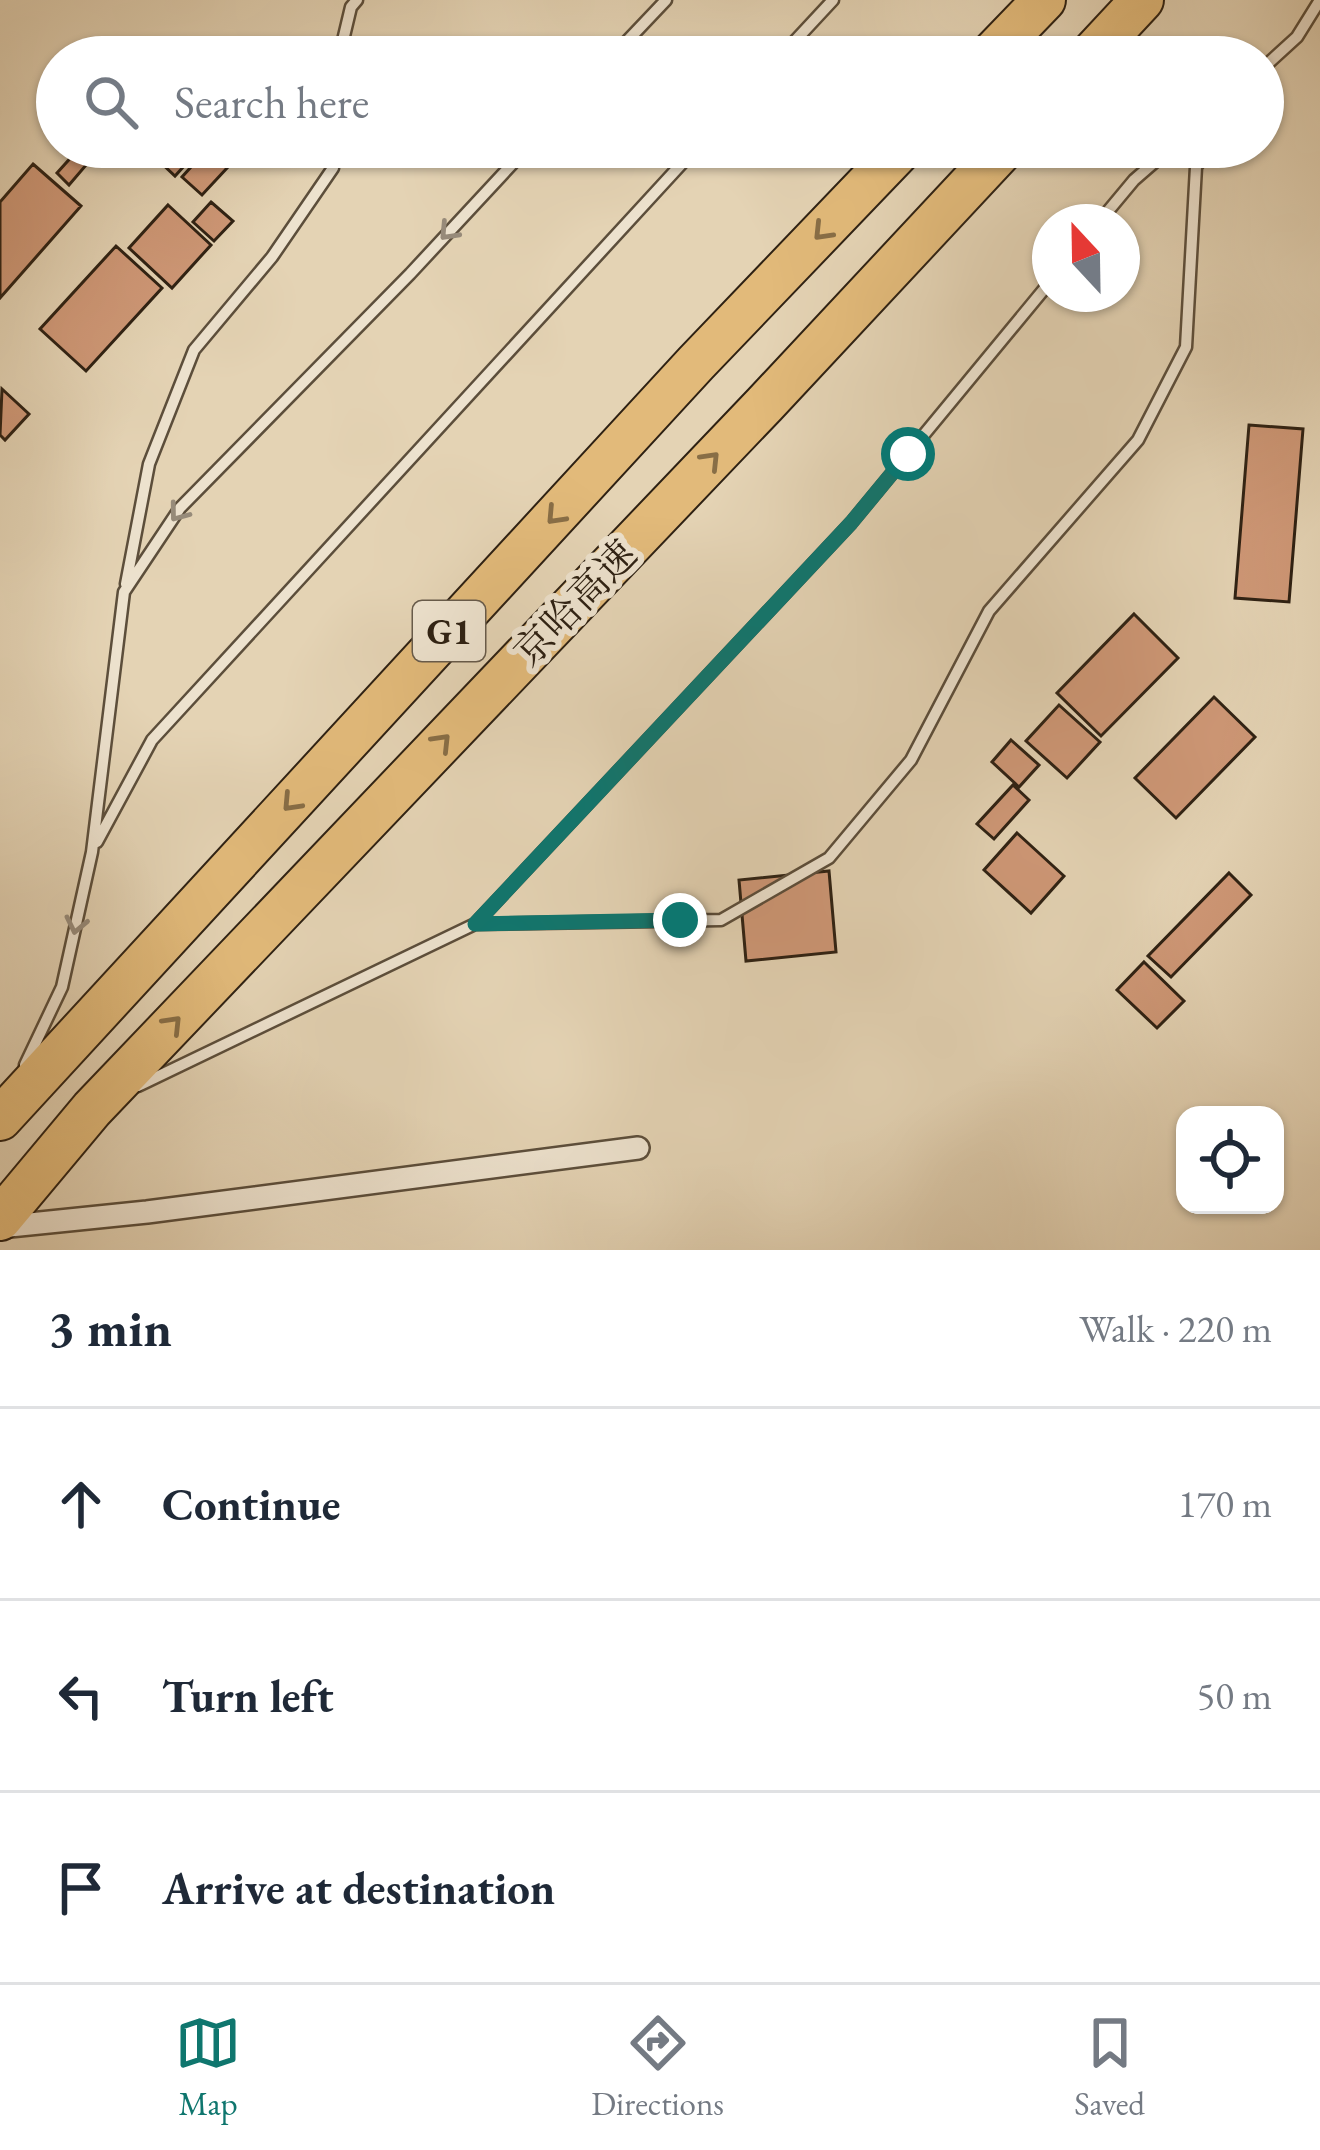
<!DOCTYPE html>
<meta charset="utf-8">
<style>
:root{--surface:#fff;--page:#f6f6f7;--text:#1f2937;--muted:#747a83;--line:#e0e1e3;--accent:#0f766e}
body{margin:0;font-family:"EB Garamond","Noto Serif SC",serif;background:var(--page);color:var(--text)}
.controls{position:absolute;right:36px;bottom:36px;display:grid;overflow:hidden;border-radius:24px;box-shadow:0 3px 9px #0004}
.controls button{width:108px;height:108px;display:grid;place-items:center;padding:0;border:0;border-bottom:3px solid var(--line);background:var(--surface);color:var(--text);font:60px sans-serif}
.compass{position:absolute;left:1032px;top:204px;width:108px;height:108px;border-radius:50%;background:var(--surface);box-shadow:0 3px 9px #0004;rotate:338deg}
.stop{position:absolute;width:36px;height:36px;margin:-27px;border:9px solid #0f766e;border-radius:50%;background:#fff}
.stop.end{background:#0f766e;border-color:#fff;box-shadow:0 3px 12px #0008}
.list{margin:0;padding:0;list-style:none}
h2{display:flex;justify-content:space-between;align-items:center;height:156px;margin:0;padding:0 48px;font-size:51px}
h2 small{font-size:39px;font-weight:400;color:var(--muted)}
.list li{display:grid;grid-template-columns:78px 1fr auto;gap:36px;align-items:center;box-sizing:border-box;height:192px;padding:0 48px;border-top:3px solid var(--line)}
.list b{display:block;font-size:45px;white-space:nowrap}
.list em{font-size:39px;font-style:normal;color:var(--muted)}
.icon{flex:none;width:66px;height:66px;fill:none;stroke:currentColor;stroke-width:2;stroke-linecap:round;stroke-linejoin:round}
.map{position:relative;flex:none;width:1320px;height:1250px;overflow:hidden}
.search{position:absolute;background:var(--surface);box-shadow:0 3px 9px #0004;left:36px;right:36px;top:36px;height:132px;display:flex;align-items:center;gap:30px;box-sizing:border-box;padding:0 42px;border-radius:66px;color:var(--muted);font-size:45px}
.sheet{height:732px;background:var(--surface)}
nav{display:flex;justify-content:space-around;align-items:center;box-sizing:border-box;height:168px;border-top:3px solid var(--line);background:var(--surface);font-size:33px;color:var(--muted)}
nav a{display:grid;justify-items:center;gap:6px}
nav .on{color:var(--accent)}
.map>svg:first-child{display:block}
.building{fill:#cf9877;stroke:#2e2113;stroke-width:3}
.lines{fill:none;stroke-linecap:round;stroke-linejoin:round}
.lane-casing{stroke:#5c4e3b;stroke-width:15}
.street-casing{stroke:#5c4e3b;stroke-width:26}
.highway-casing{stroke:#2e2113;stroke-width:46}
.lane{stroke:#ede2ce;stroke-width:10}
.street{stroke:#ede2ce;stroke-width:21}
.highway{stroke:#e2ba7a;stroke-width:42}
.oneway{stroke:#978b7a}
.oneway2{stroke:#886e46}
.route{stroke:#0f766e;stroke-width:15}
.labels{text-anchor:middle;dominant-baseline:central;stroke-width:12;stroke-linejoin:round;paint-order:stroke}
.shield{fill:#ede2ce;stroke:#675b4b;stroke-width:3}
.shield-label{font-size:36px;font-weight:bold;fill:#2e2113}
.street-label{font-size:39px;fill:#2e2113;stroke:#ede2ce}
</style>
<div class="map">
<svg width="1320" height="1250" viewBox="0 0 1320 1250">
<rect width="100%" height="100%" fill="#e4d3b4"/>
<filter id="stains"><feTurbulence type="fractalNoise" baseFrequency=".00167" numOctaves="4"/><feColorMatrix values="0 0 0 0 .2 0 0 0 0 .09 0 0 0 0 .02 0 0 0 .5 -.17"/></filter>
<radialGradient id="worn" r=".72"><stop offset=".6" stop-color="#630" stop-opacity="0"/><stop offset="1" stop-color="#630" stop-opacity=".3"/></radialGradient>
<path class="building" d="M 170,147 L 186,147 L 194,155 L 175,176 L 158,160 Z
M 209,147 L 232,147 L 240,154 L 202,195 L 182,177 Z
M 75,153 L 87,164 L 69,185 L 57,173 Z
M 33,164 L 81,206 L 0,298 L 0,202 Z
M 211,202 L 233,221 L 214,241 L 193,222 Z
M 168,205 L 211,245 L 172,288 L 129,248 Z
M 116,246 L 162,288 L 86,371 L 40,329 Z
M 2,389 L 29,414 L 5,440 L 0,435 Z
M 1249,425 L 1303,429 L 1289,602 L 1235,598 Z
M 1134,614 L 1178,658 L 1101,736 L 1057,693 Z
M 1214,697 L 1255,737 L 1176,818 L 1135,778 Z
M 1059,705 L 1100,742 L 1067,778 L 1026,741 Z
M 1011,740 L 1039,765 L 1019,787 L 992,762 Z
M 1013,785 L 1029,800 L 994,839 L 977,824 Z
M 1017,833 L 1064,876 L 1031,913 L 984,870 Z
M 829,871 L 836,952 L 746,961 L 739,880 Z
M 1229,873 L 1251,895 L 1171,977 L 1148,956 Z
M 1144,962 L 1184,1001 L 1157,1028 L 1117,990 Z"/>
<g class="lines">
<defs>
<path id="lane" d="M 339,57 L 351,7 L 357,0
M 612,57 L 666,0
M 780,57 L 833,0
M 1263,68 L 1297,37 L 1320,0
M 1099,222 L 1134,180 L 1172,147
M 126,584 L 149,464 L 194,350 L 272,257 L 333,168 L 332,147
M 97,842 L 152,740 L 697,147
M 475,924 L 721,920 L 829,858 L 911,760 L 989,611 L 1138,440 L 1186,347 L 1196,167 L 1210,147
M 25,1065 L 62,987 L 92,852 L 124,592 L 180,508 L 410,274 L 528,147
M 138,1086 L 475,924 L 851,523 L 1050,282"/>
<path id="street" d="M 0,1227 L 147,1212 L 638,1148"/>
<path id="highway" d="M 989,57 L 1044,0
M 1089,57 L 1142,0
M 0,1119 L 696,363 L 903,147
M 0,1219 L 92,1109 L 765,404 L 1005,147"/>
</defs>
<use href="#lane" class="lane-casing"/>
<use href="#street" class="street-casing"/>
<use href="#highway" class="highway-casing"/>
<use href="#lane" class="lane"/>
<use href="#street" class="street"/>
<use href="#highway" class="highway"/>
</g>
<defs><path id="oneway-chevron" d="M-2-3.5L2.5 0L-2 3.5" fill="none" stroke-width="1.6" stroke-linecap="round" stroke-linejoin="round" transform="scale(3)"/></defs>
<g class="oneway">
<use href="#oneway-chevron" transform="translate(448 232) rotate(133)"/>
<use href="#oneway-chevron" transform="translate(178 513) rotate(127)"/>
<use href="#oneway-chevron" transform="translate(76 925) rotate(102)"/>
</g>
<g class="oneway2">
<use href="#oneway-chevron" transform="translate(822 232) rotate(134)"/>
<use href="#oneway-chevron" transform="translate(711 460) rotate(-46)"/>
<use href="#oneway-chevron" transform="translate(555 516) rotate(133)"/>
<use href="#oneway-chevron" transform="translate(442 742) rotate(-46)"/>
<use href="#oneway-chevron" transform="translate(291 803) rotate(133)"/>
<use href="#oneway-chevron" transform="translate(173 1024) rotate(-46)"/>
</g>
<g class="lines">
<path class="route" d="M 680,920 L 475,924 L 851,523 L 908,454"/>
</g>
<g class="labels">
<rect class="shield" x="413" y="601" width="72" height="60" rx="9"/>
<g class="shield-label">
<text x="449" y="631">G1</text>
</g>
<g class="street-label">
<text transform="translate(575 603) rotate(-46)">京哈高速</text>
</g>
</g>
<rect width="100%" height="100%" filter="url(#stains)"/>
<rect width="100%" height="100%" fill="url(#worn)"/>
</svg>
<div class="controls">
<button><svg class="icon" aria-label="locate" viewBox="0 0 24 24"><circle cx="12" cy="12" r="6"/><path d="M12 2v4M12 18v4M2 12h4M18 12h4"/></svg></button>
</div>
<svg class="compass" viewBox="-18 -18 36 36"><path d="M0-13l5 13h-10z" fill="#e53935"/><path d="M0 13l5-13h-10z" fill="#747a83"/></svg>
<div class="stop" style="left:908px;top:454px"></div>
<div class="stop end" style="left:680px;top:920px"></div>
<div class="search"><svg class="icon" aria-label="search" viewBox="0 0 24 24"><circle cx="10" cy="10" r="6"/><path d="M15 15l6 6"/></svg>Search here</div>
</div>
<section class="sheet">
<h2>3 min<small>Walk · 220 m</small></h2>
<ul class="list">
<li><svg class="icon" aria-label="ahead" viewBox="0 0 24 24"><path d="M12 20V5M6 11l6-6 6 6"/></svg><div><b>Continue</b></div><em>170 m</em></li>
<li><svg class="icon" aria-label="left" viewBox="0 0 24 24"><path d="M17 20v-9H6M10 6l-5 5 5 5"/></svg><div><b>Turn left</b></div><em>50 m</em></li>
<li><svg class="icon" aria-label="arrive" viewBox="0 0 24 24"><path d="M6 21V4h12l-3 4 3 4H6"/></svg><div><b>Arrive at destination</b></div></li>
</ul>
</section>
<nav>
<a class="on"><svg class="icon" aria-label="map" viewBox="0 0 24 24"><path d="M3 6l6-2 6 2 6-2v14l-6 2-6-2-6 2zM9 4v14M15 6v14"/></svg>Map</a>
<a><svg class="icon" aria-label="directions" viewBox="0 0 24 24"><path d="M12 3l9 9-9 9-9-9zM9 14v-3h6M13 9l2 2-2 2"/></svg>Directions</a>
<a><svg class="icon" aria-label="saved" viewBox="0 0 24 24"><path d="M7 4h10v16l-5-4-5 4z"/></svg>Saved</a>
</nav>
